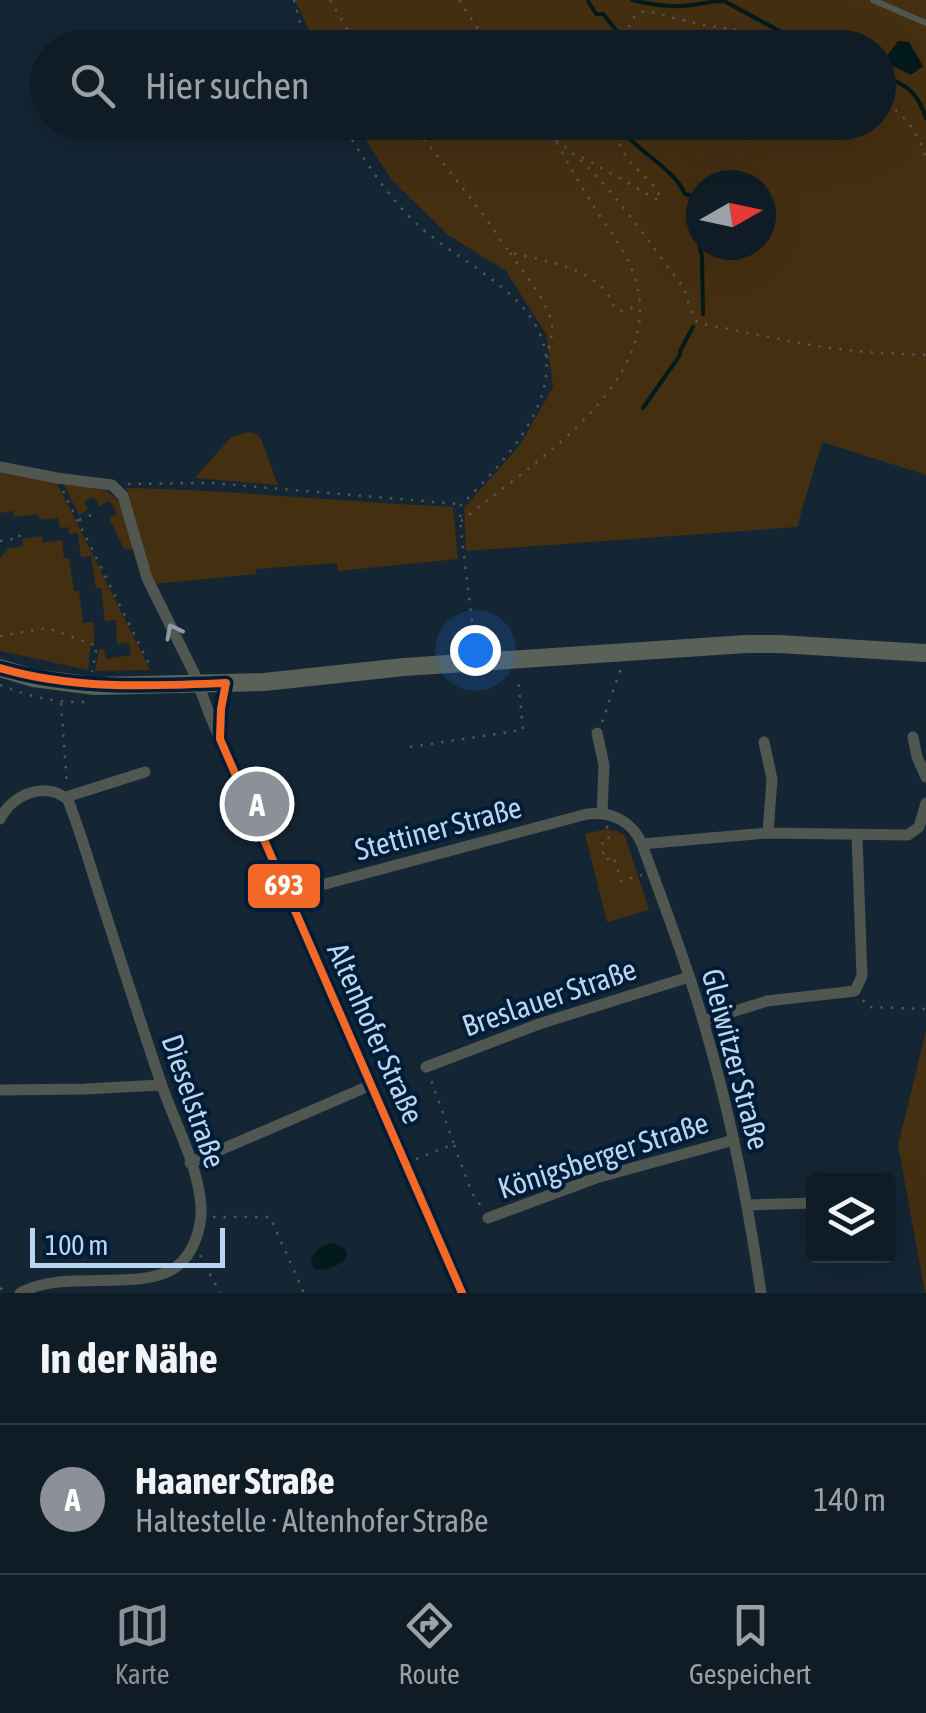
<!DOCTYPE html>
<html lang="de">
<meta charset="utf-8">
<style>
:root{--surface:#0f1c26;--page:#18252e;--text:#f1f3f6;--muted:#9ba1a7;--line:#2f3a43;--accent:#8c9099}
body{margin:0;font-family:"Asap Condensed",sans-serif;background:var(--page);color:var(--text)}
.controls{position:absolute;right:30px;bottom:30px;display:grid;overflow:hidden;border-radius:10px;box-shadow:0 10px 40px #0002}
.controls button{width:90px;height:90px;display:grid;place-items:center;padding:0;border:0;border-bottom:2px solid var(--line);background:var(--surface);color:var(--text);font:50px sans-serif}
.compass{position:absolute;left:686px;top:170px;width:90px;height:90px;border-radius:50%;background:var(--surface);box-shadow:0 10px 40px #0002;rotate:81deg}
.scale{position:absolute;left:30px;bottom:25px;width:195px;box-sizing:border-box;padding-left:10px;border:5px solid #b9d5f2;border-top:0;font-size:28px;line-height:35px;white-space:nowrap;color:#b9d5f2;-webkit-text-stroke:8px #001c36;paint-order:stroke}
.you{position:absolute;left:475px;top:650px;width:35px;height:35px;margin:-25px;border:8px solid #fff;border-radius:50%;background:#1a73e8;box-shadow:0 0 0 15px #1a73e833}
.badge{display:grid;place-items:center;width:65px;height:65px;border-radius:50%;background:var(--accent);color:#fff;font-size:32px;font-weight:700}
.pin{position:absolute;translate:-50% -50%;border:5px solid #fff;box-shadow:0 2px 10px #0006}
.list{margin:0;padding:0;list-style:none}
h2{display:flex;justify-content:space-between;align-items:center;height:130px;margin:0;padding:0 40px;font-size:42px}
h2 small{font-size:32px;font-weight:400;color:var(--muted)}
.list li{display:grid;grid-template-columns:65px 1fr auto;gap:30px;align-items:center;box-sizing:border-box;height:150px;padding:0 40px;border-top:2px solid var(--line)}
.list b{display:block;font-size:38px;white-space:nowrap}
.list p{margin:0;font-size:32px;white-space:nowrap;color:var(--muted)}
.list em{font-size:32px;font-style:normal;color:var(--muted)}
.icon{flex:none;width:55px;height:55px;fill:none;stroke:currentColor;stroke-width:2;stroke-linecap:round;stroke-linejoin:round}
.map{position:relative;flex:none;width:926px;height:1293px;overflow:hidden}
.search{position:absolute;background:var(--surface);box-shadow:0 10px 40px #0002;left:30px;right:30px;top:30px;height:110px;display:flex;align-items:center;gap:25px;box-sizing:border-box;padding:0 35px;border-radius:55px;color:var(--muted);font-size:38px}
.sheet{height:280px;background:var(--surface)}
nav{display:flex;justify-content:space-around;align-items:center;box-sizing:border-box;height:140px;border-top:2px solid var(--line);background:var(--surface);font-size:28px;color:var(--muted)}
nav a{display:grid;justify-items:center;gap:5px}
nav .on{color:var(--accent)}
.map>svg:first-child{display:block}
.green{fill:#452f11;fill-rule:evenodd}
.water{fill:#031a1a}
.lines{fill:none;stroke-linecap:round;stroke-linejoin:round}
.stream{stroke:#031a1a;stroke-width:4}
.path{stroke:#4f5757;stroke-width:2.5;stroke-dasharray:2.5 8;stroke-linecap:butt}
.lane{stroke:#505650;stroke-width:6}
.street{stroke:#505650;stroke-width:11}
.secondary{stroke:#5a6158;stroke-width:18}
.bus-1-casing{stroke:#001c36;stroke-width:15}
.bus-1{stroke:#f36827;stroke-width:8}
.oneway{stroke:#8a9ca9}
.labels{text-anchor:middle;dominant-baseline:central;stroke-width:8;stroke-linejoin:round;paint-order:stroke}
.street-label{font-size:30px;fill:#b9d5f2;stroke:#001c36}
.line-badge{stroke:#001c36;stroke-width:4}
.badge-label{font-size:28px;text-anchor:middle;font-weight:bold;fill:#fff}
</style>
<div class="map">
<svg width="926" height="1293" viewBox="0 0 926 1293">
<rect width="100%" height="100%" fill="#142533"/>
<path class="green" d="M 295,0 L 926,0 L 926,475 L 822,442 L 797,527 L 466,551 L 464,508 L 520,445 L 553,387 L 546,334 L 506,271 L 448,235 L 391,179 L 355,123 L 878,122 L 878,48 L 317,47 ZM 701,185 L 761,185 L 761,245 L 701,245 Z
M 248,432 L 257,434 L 261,439 L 278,485 L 195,478 L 231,437 Z
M 0,473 L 57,483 L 150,670 L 95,671 L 99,649 L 104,649 L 106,659 L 131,655 L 129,642 L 117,644 L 116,620 L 105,621 L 101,588 L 96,588 L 91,556 L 81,557 L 78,533 L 69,534 L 68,527 L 60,528 L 58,518 L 40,520 L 38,514 L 14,517 L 13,511 L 0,513 Z
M 64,485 C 124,488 120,497 134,550 L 124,549 L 109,518 L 117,514 L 110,501 L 99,506 L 94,497 L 84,502 L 88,510 L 79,515 Z
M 126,488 C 235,490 344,502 453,507 L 458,559 L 338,571 L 337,563 L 256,569 L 256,574 L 154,584 Z
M 42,536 L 43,543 L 62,540 L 64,558 L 69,558 L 74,591 L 79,591 L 83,623 L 93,622 L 95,642 L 91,643 L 88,670 L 0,651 L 0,558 L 9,548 L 23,546 L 22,539 Z
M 607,829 L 617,831 L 625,836 L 649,910 L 607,922 L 585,834 Z
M 926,1031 L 926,1293 L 925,1293 L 898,1145 Z"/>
<path class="water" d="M 898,41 L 909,42 L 923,66 L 911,75 L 883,61 Z
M 335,1243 L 345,1249 L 347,1257 C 340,1265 325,1273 314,1268 L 311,1262 C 313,1250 323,1244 335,1243 Z"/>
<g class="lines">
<path class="stream" d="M 632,0 C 649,4 665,7 682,6 C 697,5 710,1 724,1 L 811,48
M 588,1 L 596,14 L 603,14 L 616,30 L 617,48
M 878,72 C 904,85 917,89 926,118
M 618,122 C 630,149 672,165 685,194 L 691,196 L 702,257 L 703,314
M 643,408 L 680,355 L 680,351 L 693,327"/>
<path class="path" d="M 294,0 L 307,48
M 330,0 L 358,48
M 459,0 L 491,48
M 624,48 C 628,32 629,12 647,11 L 698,24 L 749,32 L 786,48
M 878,98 C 902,111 920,133 926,159
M 341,122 C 363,158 389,199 420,227 C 451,254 490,273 518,302 C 588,375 514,452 461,505 L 460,522 L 475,646
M 411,122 L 482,213 L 509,252 C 542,261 577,264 603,288 C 609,294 611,302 616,309 L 623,311 L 638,305
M 556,140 C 605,174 647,241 684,288 C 689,301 689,313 698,323 L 816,346 L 864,352 L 926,355
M 582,157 L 658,200 L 661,198 L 654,186 L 627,159 L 609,122
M 510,253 C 523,272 549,303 552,325 C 553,336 548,348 547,358
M 128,484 L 211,483 L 459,504
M 63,491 L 151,668
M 79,520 L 96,513
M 461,521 C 528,466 665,384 636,282 C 628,252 606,227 591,202 C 574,176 561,148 544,122
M 0,541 L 20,538 L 19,534
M 0,636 L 47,628 L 97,646 L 92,672
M 0,685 C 28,696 55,703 86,702
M 61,703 L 67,785
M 602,722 L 621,668
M 410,747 L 523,730 L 518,677
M 607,826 L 609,841 L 601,844 L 605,860 L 614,857 L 621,881 L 642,875
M 863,1000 L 868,1007 L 926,1009
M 454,1145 L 472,1193 L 481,1206
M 416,1159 L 454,1144 L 430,1077
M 213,1217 L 270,1217 L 304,1293
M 200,1255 L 220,1293
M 0,1288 L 6,1292"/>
<path class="lane" d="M 873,0 L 926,23"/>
<path class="street" d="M 0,467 L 57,478 L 112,485 L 123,496 L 147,578 L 194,673 L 209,713 L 250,810 L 462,1293
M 597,733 L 604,765 L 602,813
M 220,735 L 221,709 L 226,683
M 913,737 L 917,757 L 926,777
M 764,742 L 772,779 L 768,833
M 66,797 L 145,772
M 0,819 C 12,795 45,780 68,800 C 79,828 88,858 97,887 C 118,952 139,1018 161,1083 C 174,1122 198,1164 201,1206 C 202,1227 194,1254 176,1267 C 140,1293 64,1268 20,1293
M 642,844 L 768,833 L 908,835 L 919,827 L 926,803
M 288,894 L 587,814 C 611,811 632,821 642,844 C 663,903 687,963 704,1024 C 730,1112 748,1202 761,1293
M 703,1021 L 767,1001 L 855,991 L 862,976 L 857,836
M 426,1067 L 539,1024 L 689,977
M 0,1090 L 85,1089 L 161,1085
M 190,1163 L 371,1085
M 747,1205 L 814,1203
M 488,1218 L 596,1178 L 734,1140"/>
<path class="secondary" d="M 0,668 L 33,678 L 95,686 L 264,682 L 404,667 L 746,644 L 779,644 L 926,653"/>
<defs>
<path id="bus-1" d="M 0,668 C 75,690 149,686 226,683 L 221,709 L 220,739 L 462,1293"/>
</defs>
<use href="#bus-1" class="bus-1-casing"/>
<use href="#bus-1" class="bus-1"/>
</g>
<defs><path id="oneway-chevron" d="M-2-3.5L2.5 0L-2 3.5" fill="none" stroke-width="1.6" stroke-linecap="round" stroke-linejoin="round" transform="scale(2.5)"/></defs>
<use class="oneway" href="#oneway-chevron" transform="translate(173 631) rotate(-117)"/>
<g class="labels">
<g class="street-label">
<text transform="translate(438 828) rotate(-15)">Stettiner Straße</text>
<text transform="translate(549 997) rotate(-19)">Breslauer Straße</text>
<text transform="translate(376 1033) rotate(66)">Altenhofer Straße</text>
<text transform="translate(736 1059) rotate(75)">Gleiwitzer Straße</text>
<text transform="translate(194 1101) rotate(71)">Dieselstraße</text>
<text transform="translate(603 1155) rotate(-18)">Königsberger Straße</text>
</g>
</g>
<rect class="line-badge" x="246" y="862" width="76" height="48" rx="10" fill="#f36827"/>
<g class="badge-label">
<text x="284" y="895">693</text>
</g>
</svg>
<div class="controls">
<button><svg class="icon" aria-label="layers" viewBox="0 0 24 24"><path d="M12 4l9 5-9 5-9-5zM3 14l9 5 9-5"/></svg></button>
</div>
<svg class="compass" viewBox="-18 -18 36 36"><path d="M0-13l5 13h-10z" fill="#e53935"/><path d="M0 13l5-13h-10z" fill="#9ba1a7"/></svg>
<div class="scale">100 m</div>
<div class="you"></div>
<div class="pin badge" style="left:257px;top:804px">A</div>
<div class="search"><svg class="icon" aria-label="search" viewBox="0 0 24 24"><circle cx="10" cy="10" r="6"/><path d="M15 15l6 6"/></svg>Hier suchen</div>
</div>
<section class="sheet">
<h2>In der Nähe<small></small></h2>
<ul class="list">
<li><span class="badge">A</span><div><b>Haaner Straße</b><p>Haltestelle · Altenhofer Straße</p></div><em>140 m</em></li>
</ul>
</section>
<nav>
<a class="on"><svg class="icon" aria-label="map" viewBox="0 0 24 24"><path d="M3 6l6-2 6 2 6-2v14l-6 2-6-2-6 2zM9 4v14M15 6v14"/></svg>Karte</a>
<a><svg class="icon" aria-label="directions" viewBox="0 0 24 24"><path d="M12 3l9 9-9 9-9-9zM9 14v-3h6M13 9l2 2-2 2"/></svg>Route</a>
<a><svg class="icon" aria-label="saved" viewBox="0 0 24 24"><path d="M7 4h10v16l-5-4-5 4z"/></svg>Gespeichert</a>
</nav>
